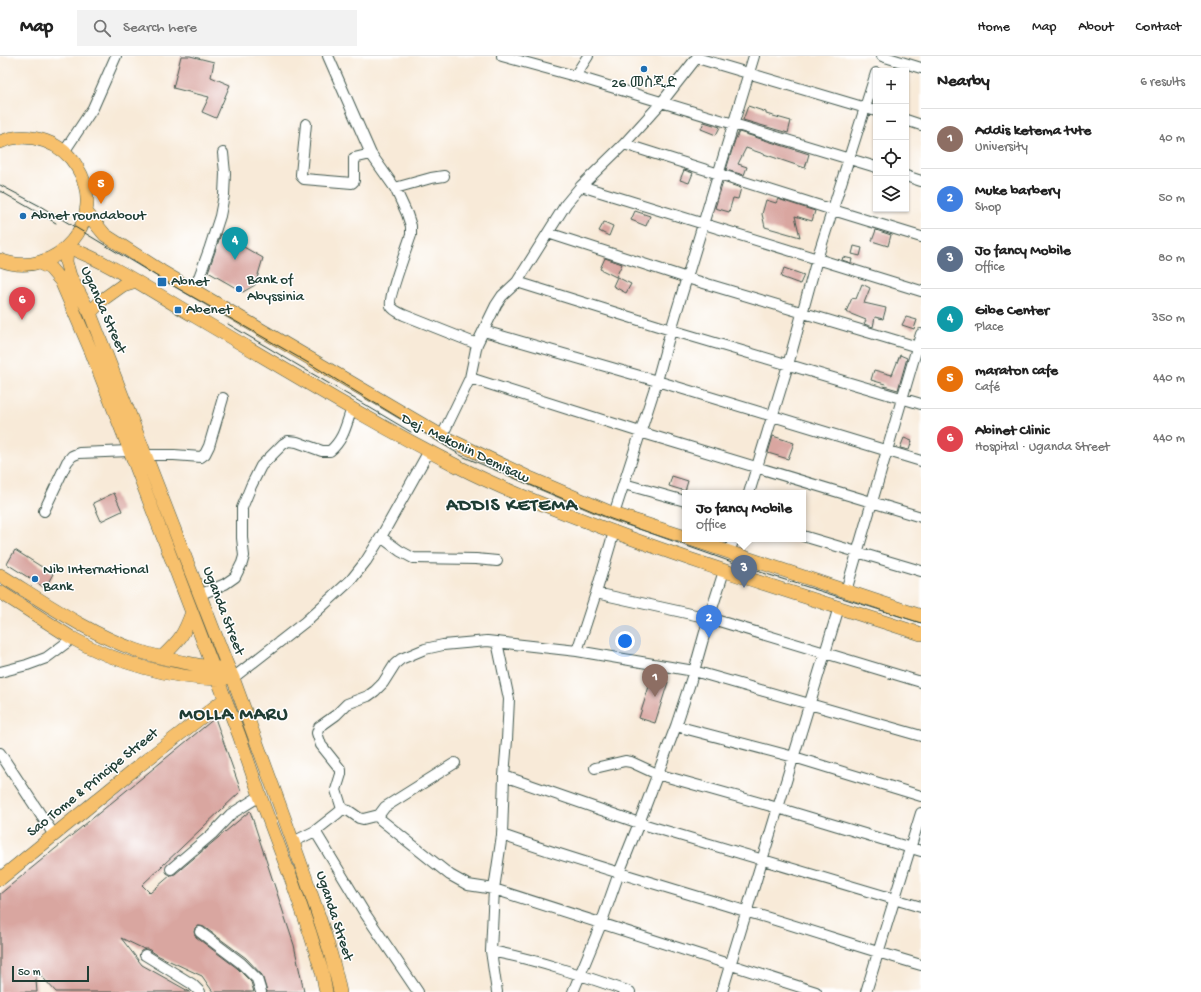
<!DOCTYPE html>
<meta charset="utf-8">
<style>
:root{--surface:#fff;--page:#f2f2f2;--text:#222;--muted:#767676;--line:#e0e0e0;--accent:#1f6fb2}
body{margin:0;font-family:"Gochi Hand","Noto Sans Ethiopic",sans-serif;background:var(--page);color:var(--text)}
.controls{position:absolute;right:12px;top:12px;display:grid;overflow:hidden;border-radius:0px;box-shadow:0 1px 3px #0004}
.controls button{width:36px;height:36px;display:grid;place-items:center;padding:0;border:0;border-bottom:1px solid var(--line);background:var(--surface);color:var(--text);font:20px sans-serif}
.scale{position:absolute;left:12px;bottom:10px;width:77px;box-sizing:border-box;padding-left:4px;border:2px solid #1f3d34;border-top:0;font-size:11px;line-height:14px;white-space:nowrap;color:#1f3d34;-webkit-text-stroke:3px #fff;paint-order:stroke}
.you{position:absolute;left:625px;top:585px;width:14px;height:14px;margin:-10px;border:3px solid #fff;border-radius:50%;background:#1a73e8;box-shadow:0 0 0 6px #1a73e833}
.badge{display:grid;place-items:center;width:26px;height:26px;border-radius:50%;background:var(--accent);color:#fff;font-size:13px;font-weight:700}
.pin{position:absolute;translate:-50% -33px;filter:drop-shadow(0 1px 2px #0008)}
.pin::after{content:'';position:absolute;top:21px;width:14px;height:12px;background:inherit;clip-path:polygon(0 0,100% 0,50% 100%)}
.popup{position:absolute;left:682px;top:434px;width:124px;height:52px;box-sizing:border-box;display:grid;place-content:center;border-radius:0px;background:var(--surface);filter:drop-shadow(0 1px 3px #0005);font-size:13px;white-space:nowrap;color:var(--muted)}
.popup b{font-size:15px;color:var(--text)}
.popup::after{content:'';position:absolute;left:50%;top:100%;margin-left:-8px;border:8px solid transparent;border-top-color:var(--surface)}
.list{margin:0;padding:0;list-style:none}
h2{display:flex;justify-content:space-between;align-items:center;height:52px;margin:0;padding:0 16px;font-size:17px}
h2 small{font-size:13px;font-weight:400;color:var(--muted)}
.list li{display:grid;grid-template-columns:26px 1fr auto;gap:12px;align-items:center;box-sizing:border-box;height:60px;padding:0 16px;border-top:1px solid var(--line)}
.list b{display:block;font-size:15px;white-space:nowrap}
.list p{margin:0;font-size:13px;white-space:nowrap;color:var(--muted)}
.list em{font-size:13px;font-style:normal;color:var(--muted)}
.icon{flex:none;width:22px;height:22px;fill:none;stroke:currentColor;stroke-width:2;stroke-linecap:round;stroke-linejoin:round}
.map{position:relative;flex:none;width:921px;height:936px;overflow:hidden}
header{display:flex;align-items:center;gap:24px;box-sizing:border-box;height:56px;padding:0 20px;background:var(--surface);border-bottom:1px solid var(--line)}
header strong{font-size:19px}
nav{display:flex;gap:22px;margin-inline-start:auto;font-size:14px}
.search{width:280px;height:36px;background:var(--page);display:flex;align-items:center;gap:10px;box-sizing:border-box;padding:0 14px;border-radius:0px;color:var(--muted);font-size:15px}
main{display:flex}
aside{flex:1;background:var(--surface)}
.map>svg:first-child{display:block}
.building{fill:#d9a6a0}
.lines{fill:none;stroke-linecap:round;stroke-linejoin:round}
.minor-casing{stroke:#40574d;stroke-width:12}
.major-casing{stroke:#40574d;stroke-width:14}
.minor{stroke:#fff;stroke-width:10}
.major{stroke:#f7c06c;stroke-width:13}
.tram{stroke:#1f3d34;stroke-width:1}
.poi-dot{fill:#1f6fb2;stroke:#fff;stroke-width:1.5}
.labels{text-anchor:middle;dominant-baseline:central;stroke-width:3;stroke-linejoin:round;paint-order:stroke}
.poi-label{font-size:15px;fill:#1f3d34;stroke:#fff;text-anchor:start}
.street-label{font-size:15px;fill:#1f3d34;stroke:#fff}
.district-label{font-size:19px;font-weight:bold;letter-spacing:1px;fill:#1f3d34;stroke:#fff}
</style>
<header>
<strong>Map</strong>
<div class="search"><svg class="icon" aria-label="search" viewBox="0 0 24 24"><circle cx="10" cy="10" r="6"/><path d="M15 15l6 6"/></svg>Search here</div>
<nav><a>Home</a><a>Map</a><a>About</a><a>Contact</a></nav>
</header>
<main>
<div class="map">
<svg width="921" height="936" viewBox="0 0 921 936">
<rect width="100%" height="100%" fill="#fff"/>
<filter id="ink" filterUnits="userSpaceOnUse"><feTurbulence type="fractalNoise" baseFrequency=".025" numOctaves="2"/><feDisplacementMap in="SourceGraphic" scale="8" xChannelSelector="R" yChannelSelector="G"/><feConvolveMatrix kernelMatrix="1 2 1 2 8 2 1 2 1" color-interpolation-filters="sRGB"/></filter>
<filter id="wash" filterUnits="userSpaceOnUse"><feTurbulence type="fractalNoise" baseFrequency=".012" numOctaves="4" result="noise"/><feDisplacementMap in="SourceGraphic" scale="16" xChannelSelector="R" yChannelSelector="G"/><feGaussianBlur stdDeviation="0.9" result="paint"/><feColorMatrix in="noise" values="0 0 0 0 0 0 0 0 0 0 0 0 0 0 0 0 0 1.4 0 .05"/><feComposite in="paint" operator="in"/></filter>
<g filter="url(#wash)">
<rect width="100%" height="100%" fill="#f8ead8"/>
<g id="blocks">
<path class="building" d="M 181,0 L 190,0 L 214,6 L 211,21 L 230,29 L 216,62 L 202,56 L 209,41 L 173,32 Z
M 748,50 L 766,56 L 766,58 L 791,65 L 788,77 L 743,64 Z
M 704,66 L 720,71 L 716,79 L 701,73 Z
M 739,76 L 809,98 L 805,112 L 746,92 L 738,108 L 747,111 L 744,119 L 726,114 L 735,84 Z
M 684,114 L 693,117 L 689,127 L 680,124 Z
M 723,126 L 741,132 L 738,143 L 733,142 L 729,156 L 715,152 Z
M 778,143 L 815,155 L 812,165 L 795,160 L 800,181 L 765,171 L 762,158 L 766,144 L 776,147 Z
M 635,155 L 650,160 L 646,170 L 631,164 Z
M 604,166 L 613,170 L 609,180 L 599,175 Z
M 876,174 L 891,179 L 888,190 L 872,185 Z
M 221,178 L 263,202 L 255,229 L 243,236 L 208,216 Z
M 854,190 L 862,192 L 860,200 L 852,198 Z
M 843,201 L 852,203 L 851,207 L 842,204 Z
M 605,202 L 622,208 L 616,221 L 600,213 Z
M 784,212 L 804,219 L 800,228 L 781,221 Z
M 617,221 L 631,228 L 626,237 L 613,230 Z
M 862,228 L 870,232 L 864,247 L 886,252 L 883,263 L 875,261 L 873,271 L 864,268 L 866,264 L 846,256 L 852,242 L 856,243 Z
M 906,261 L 917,264 L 914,273 L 902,269 Z
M 900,299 L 907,302 L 898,334 L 884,330 L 885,328 L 871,324 L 874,314 L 892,319 Z
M 773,380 L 794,387 L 788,403 L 768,397 Z
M 904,382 L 912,385 L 909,394 L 900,392 Z
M 672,420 L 688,425 L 685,435 L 669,430 Z
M 114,437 L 122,455 L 101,465 L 93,447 Z
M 15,494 L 53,518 L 45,532 L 7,508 Z
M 652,621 L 668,626 L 655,667 L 639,662 Z
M 215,662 L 241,735 L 142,829 L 150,837 L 171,819 L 175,818 L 250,755 L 294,889 L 304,936 L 267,936 L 262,919 L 246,902 L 204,871 L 200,870 L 197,870 L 195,872 L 194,876 L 196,881 L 237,912 L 251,926 L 254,936 L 213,936 L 202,920 L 159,900 L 148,893 L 144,893 L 121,882 L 142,909 L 190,936 L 56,936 L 35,913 L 37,936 L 0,936 L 0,838 Z"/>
</g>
</g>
<g filter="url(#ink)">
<use href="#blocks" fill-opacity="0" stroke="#40574d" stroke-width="1"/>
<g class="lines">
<defs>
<path id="minor" d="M 328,0 L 371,98 L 395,132 L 407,158 L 411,170 L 411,179 C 408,189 387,244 391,250 C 394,255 400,257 404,259 L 477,288
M 502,0 L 575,20 L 876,111
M 882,0 L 921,12
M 697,2 L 876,55
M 575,20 L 588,0
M 906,64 L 921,69
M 306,68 L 301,118 L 301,120 L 304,123 L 352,127 L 354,125 L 354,102 L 371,98
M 624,88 L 833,154 L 921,181
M 64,96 L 93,52 L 116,0
M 906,120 L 921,125
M 581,130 L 921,235
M 395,132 L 431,122 L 444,120
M 548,177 L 687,222 L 921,292
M 517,226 L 671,274 L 921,348
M 194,235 L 209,194 L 220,160 L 224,139 L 225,117 L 223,97
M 484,275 L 657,325 L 921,405
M 470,322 L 640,376 L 921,461
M 442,380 L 470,322 L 477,288 L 496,249 L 502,240 L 517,226 L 566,148 L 581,130 L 624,88 L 662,46 L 698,0
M 144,399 L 174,399 L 201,401 L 205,398 L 209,390 L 223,342
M 624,428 L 685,445
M 749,437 L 788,309 L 817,203 L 876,17
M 44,455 L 67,406 L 72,400 L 79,397 L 130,395
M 614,458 L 657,325 L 671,274 L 754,0
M 803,480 L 921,515
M 381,481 L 400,495 L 413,502 L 476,503 L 497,505
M 729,496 L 734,483
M 846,535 L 921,278
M 596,537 L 709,562 L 921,626
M 199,539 L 225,528 L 235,521 L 242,507 L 244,500 L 242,482 L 242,452 L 251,430 L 261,410 L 283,388 L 288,385 L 297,386 L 322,395 L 330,395 C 344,383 346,369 352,352
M 497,586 L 509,643 L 507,684 L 504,720 L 502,779 L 494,833 L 491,895 L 497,936
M 577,595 L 596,537 L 614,476
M 0,616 L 27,609 L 46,602 L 73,582
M 233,622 L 305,566 L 351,524 L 366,505 L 381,481 L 429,395
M 676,670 L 794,701 L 921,740
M 0,697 L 54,779
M 595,712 L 625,705 L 631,706 L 657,718 L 778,752 L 921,795
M 504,720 L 639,767 L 921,851
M 342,753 L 336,734 L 341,718 L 341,714 L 321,689 L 317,677 L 319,671 L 322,669 L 336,659 L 347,648 L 368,640 L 375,635 L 383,627 L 395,608 L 401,603 L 425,593 L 443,589 L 487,585 L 577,595 L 694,615 L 921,680
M 342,753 L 349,755 L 359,762 L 363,763 L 379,759 L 385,751 L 455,707
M 379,759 L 379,762 L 381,764 L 450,819 L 468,829 L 494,833 L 816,936
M 315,775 L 364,856 L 418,936
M 502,779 C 582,807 664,830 745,855 C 804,872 862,892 921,909
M 293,786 L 315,775 L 338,757 L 342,753
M 171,813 L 212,778 L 231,758 L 260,740
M 200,876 L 241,907 L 257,923 L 261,936
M 491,895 C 538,904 584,920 630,936
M 145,899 L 192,928 L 200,936
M 573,936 L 601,868 L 619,817 L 639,767 L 676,670 L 694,615 L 709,562 L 724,515
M 722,936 L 839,551
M 866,936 L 921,757"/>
<path id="major" d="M 0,86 C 14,80 30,80 45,85 C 59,90 70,99 77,111 C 110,163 56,226 0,204
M 86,156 L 105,179 L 161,215 L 442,380 L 532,423 L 614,458 L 685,481
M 67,191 C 113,208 154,237 196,261 C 283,312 369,365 459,411 C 498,431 539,447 580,463 C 692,507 807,541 921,578
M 67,191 L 66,206 L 70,220 L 90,257 L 228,611 L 233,622 C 257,688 282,754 305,820 C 318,858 332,896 340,936
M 39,207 L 50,212 L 61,225 L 91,295 L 130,395 L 239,679 L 260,740 L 293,828 L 310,877 L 322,916 L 326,936
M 90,257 L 102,244 L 123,229 L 136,225
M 690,483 L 921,560
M 0,519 C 44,546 88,577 136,594 C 161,603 188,607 214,612 L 220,612
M 0,536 C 24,551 48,567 72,582 C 114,606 175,624 224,623
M 162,601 C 179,585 184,579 192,556
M 0,823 L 140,709 L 225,643"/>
</defs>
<use href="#minor" class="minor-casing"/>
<use href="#major" class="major-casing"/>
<use href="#minor" class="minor"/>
<use href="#major" class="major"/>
<path class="tram" d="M 0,129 L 40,150 L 163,224 L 312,309 L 462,400 L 611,463 L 757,515 L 921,567
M 0,135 L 56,167
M 228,268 L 411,376"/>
</g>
</g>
<g class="poi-dot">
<circle cx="644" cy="13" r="4"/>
<circle cx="23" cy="160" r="4"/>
<rect x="157" y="221" width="10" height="10" rx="2"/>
<circle cx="239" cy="233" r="4"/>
<rect x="174" y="250" width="8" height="8" rx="2"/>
<circle cx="35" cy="523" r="4"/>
</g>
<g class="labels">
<g class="poi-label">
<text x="644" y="28" text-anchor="middle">26 መስጂድ</text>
<text x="31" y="160">Abnet roundabout</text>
<text x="247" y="224">Bank of<tspan x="247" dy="17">Abyssinia</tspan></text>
<text x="171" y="226">Abnet</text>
<text x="186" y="254">Abenet</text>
<text x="43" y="514">Nib International<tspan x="43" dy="17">Bank</tspan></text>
</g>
<g class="street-label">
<text transform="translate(103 254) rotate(66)">Uganda Street</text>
<text transform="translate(465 393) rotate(26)">Dej. Mekonin Demisaw</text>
<text transform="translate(223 555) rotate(69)">Uganda Street</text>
<text transform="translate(93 727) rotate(-39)">Sao Tome &amp; Principe Street</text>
<text transform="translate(334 860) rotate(72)">Uganda Street</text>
</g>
<g class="district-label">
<text x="512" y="450">ADDIS KETEMA</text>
<text x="234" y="659">MOLLA MARU</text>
</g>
</g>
</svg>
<div class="controls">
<button>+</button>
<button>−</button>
<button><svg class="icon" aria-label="locate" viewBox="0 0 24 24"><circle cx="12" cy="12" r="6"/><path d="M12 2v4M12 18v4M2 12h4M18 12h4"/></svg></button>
<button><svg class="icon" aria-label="layers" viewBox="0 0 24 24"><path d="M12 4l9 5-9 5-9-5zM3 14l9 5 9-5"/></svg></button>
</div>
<div class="scale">50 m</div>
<div class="you"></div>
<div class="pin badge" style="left:655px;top:641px;background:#8d6e63">1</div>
<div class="pin badge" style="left:709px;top:582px;background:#3f7fe0">2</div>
<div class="pin badge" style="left:744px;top:532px;background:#5c6f8a">3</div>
<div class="popup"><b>Jo fancy Mobile</b>Office</div>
<div class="pin badge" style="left:235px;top:204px;background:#0f9aa8">4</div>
<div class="pin badge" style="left:101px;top:148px;background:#e8710a">5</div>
<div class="pin badge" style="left:22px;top:264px;background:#e0444e">6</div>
</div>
<aside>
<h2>Nearby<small>6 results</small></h2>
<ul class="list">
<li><span class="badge" style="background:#8d6e63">1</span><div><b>Addis ketema tvte</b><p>University</p></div><em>40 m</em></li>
<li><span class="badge" style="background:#3f7fe0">2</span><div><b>Muke barbery</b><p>Shop</p></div><em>50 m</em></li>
<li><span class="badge" style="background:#5c6f8a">3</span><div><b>Jo fancy Mobile</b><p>Office</p></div><em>80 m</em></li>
<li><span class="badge" style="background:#0f9aa8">4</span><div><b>Gibe Center</b><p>Place</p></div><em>350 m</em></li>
<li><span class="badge" style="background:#e8710a">5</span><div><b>maraton cafe</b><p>Café</p></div><em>440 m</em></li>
<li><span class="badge" style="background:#e0444e">6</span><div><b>Abinet Clinic</b><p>Hospital · Uganda Street</p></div><em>440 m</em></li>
</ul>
</aside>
</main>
